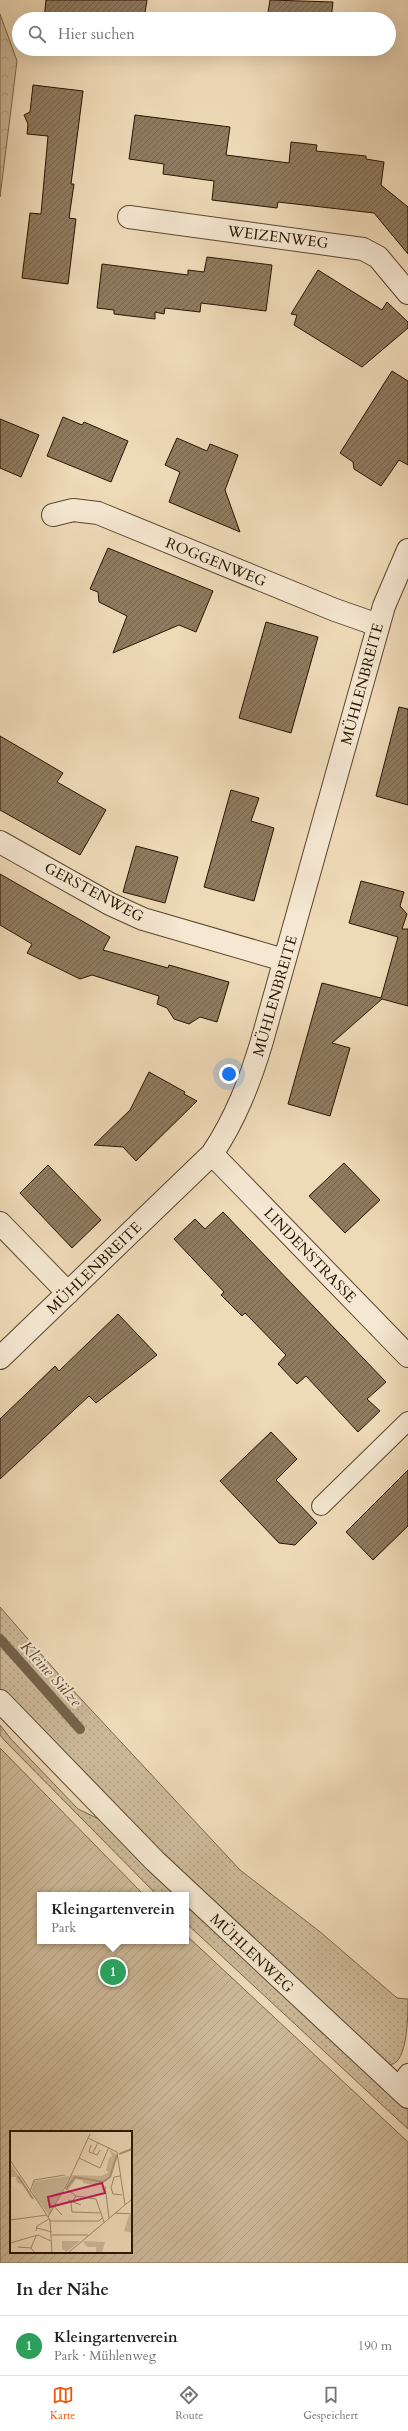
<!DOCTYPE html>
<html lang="de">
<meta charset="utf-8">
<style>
:root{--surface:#fff;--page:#f6f6f6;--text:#202124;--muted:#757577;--line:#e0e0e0;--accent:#ea580c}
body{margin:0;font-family:Cardo,serif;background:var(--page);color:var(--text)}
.you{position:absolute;left:229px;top:1074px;width:14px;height:14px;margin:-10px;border:3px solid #fff;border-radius:50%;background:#1a73e8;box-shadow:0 0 0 6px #1a73e833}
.badge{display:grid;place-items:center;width:26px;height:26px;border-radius:50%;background:var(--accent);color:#fff;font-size:13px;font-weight:700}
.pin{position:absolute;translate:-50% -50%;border:2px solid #fff;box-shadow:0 1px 4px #0006}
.popup{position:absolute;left:37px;top:1892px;width:152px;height:52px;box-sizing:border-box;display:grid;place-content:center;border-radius:0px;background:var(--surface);filter:drop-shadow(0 1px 3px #0005);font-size:13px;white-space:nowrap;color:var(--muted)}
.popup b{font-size:15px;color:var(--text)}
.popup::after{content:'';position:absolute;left:50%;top:100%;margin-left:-8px;border:8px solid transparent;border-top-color:var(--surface)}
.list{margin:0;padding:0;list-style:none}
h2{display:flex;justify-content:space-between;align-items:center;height:52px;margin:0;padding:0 16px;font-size:17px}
h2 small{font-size:13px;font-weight:400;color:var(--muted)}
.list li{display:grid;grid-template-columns:26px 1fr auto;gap:12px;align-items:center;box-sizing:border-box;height:60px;padding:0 16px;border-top:1px solid var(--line)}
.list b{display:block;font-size:15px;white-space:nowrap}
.list p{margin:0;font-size:13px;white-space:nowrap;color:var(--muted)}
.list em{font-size:13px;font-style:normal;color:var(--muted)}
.icon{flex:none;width:22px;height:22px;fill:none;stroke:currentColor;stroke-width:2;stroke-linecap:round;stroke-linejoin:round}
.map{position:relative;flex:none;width:408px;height:2263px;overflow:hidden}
.search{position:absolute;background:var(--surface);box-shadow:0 4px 16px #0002;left:12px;right:12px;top:12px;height:44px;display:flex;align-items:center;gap:10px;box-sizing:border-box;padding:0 14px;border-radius:22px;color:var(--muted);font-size:15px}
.sheet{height:112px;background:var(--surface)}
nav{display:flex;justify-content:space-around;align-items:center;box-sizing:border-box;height:56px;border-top:1px solid var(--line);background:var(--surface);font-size:11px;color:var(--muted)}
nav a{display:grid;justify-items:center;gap:2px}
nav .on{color:var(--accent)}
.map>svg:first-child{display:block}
.grass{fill:url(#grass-dots);stroke:#7a674c}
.forest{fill:url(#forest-crowns);stroke:#7a674c}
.garden{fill:url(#garden-furrows);stroke:#7a674c;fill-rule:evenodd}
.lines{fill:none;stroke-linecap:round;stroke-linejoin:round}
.stream{stroke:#766349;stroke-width:10}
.building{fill:url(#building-hatch);stroke:#271500}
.service-casing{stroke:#59462e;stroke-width:20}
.minor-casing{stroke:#59462e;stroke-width:24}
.service{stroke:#f5e7d1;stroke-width:18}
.minor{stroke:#f5e7d1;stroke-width:22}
.labels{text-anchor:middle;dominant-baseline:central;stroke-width:4;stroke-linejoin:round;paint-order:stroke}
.street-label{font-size:15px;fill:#271500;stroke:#f5e7d1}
.water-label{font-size:16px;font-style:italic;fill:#5c4930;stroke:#f5e7d1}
.inset-river{fill:none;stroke:#ab9779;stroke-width:2}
.inset-road{fill:none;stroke:#9f8b6e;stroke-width:1}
.view{fill:#c2185b;fill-opacity:0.15;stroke:#c2185b;stroke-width:2}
.inset-edge{fill:none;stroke:#271500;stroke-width:2}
</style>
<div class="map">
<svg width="408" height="2263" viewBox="0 0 408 2263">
<defs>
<pattern id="grass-dots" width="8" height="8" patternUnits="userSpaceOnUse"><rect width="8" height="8" fill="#cdb999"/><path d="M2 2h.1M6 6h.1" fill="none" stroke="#b09e82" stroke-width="1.8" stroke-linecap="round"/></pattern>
<pattern id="forest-crowns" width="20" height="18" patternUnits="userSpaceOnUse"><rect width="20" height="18" fill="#cdb999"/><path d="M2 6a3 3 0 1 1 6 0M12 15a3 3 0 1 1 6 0" fill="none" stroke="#b09e82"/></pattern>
<pattern id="garden-furrows" width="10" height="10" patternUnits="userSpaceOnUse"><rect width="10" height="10" fill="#cdb999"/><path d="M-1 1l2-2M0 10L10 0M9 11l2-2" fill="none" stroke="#b09e82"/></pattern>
<pattern id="building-hatch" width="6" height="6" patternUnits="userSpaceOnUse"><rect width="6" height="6" fill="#8f7b60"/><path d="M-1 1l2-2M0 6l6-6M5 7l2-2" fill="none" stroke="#75644d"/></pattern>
</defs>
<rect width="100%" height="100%" fill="#efdab8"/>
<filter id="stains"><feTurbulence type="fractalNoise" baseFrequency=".005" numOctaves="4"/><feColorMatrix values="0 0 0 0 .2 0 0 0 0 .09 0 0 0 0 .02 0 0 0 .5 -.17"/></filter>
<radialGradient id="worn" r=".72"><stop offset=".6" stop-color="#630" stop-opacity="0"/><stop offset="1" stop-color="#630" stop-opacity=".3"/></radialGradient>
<path class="grass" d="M 0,1607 L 68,1685 L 240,1870 L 319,1931 L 397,1998 L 408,1999 C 408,2015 408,2071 386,2064 L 229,1920 L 0,1689 Z
M 0,1725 L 11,1739 L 78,1809 L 103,1821 L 175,1895 L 157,1895 L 5,1741 L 0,1735 Z
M 186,1905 L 408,2109 L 408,2129 L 186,1923 Z"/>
<path class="forest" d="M 0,14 L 17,61 L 0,197 Z"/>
<path class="garden" d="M 0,1748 L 144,1895 L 40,1895 L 40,1941 L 186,1941 L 186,1935 L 408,2142 L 408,2263 L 0,2263 ZM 11,2132 L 131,2132 L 131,2252 L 11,2252 Z"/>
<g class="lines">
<path class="stream" d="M 0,1639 L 80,1729"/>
</g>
<path class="building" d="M 46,0 L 147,0 L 144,19 L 44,19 Z
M 270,0 L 333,2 L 331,19 L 267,19 Z
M 288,49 L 327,49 L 326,54 Z
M 33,85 L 83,91 L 71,184 L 74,184 L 69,218 L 76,219 L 68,284 L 22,278 L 30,213 L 41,214 L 48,136 L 27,134 L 28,124 L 24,115 L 30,112 Z
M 135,115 L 230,127 L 226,155 L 289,163 L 291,142 L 317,145 L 316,151 L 366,156 L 366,159 L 384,162 L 381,185 L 408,207 L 408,254 L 374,213 L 278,202 L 277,208 L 212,200 L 214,181 L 163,174 L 164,164 L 129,159 Z
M 207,257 L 272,265 L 266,311 L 201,303 L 200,312 L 165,308 L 164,314 L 155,312 L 155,319 L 114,314 L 114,310 L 97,308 L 102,264 L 188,275 L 188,270 L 204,272 Z
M 318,270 L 382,310 L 387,302 L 408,322 L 408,328 L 362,367 L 294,325 L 297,315 L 291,314 Z
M 392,371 L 408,381 L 408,465 L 399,460 L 381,486 L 354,469 L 353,462 L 340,453 Z
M 63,417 L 82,425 L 84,422 L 128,441 L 111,482 L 47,456 Z
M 0,419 L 39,435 L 21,477 L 0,468 Z
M 177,438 L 207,451 L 210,444 L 238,455 L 225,490 L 240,532 L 169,502 L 180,472 L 165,465 Z
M 108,548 L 213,591 L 196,632 L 179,625 L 113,653 L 127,616 L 99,602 L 98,592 L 90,589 Z
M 266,622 L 318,637 L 291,733 L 239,718 Z
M 399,707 L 408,709 L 408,805 L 376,796 Z
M 0,736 L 63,773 L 57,782 L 106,810 L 80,855 L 0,810 Z
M 231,790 L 259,798 L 251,821 L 274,828 L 254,901 L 204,887 Z
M 136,846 L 178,857 L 165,903 L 123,892 Z
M 0,874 L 110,937 L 103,950 L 168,968 L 169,965 L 229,982 L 217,1022 L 200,1017 L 189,1024 L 174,1019 L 167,1008 L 157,1004 L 159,996 L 92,975 L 80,979 L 27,953 L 32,944 L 0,925 Z
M 361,881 L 404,892 L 400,906 L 407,914 L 402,929 L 408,929 L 408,1006 L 382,999 L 332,1043 L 350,1048 L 330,1116 L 288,1104 L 322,983 L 381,998 L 398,937 L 349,923 Z
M 149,1072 L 185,1092 L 184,1094 L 197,1101 L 136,1161 L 123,1147 L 94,1145 L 130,1110 Z
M 344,1163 L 380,1200 L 345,1233 L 309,1196 Z
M 48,1165 L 101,1220 L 72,1248 L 20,1193 Z
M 223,1212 L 386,1382 L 367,1399 L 380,1411 L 358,1432 L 306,1376 L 297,1384 L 278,1364 L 286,1355 L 245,1313 L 242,1316 L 221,1295 L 224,1292 L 174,1239 L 195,1219 L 205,1229 Z
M 118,1314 L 157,1355 L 96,1403 L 89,1396 L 0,1479 L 0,1419 L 55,1366 L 59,1371 Z
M 271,1432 L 297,1459 L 276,1480 L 317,1523 L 295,1545 L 279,1543 L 220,1481 Z
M 408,1470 L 408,1526 L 373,1560 L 346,1532 Z"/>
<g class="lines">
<defs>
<path id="service" d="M 321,1506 L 408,1421
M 397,2088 L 408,2073"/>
<path id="minor" d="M 129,217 L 363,249 L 378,257 L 408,293
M 53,515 L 73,510 L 98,513 L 335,610 L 378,625
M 0,842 L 110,904 L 143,919 L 284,960
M 212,1154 L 408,1356
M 0,1223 L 68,1293
M 0,1358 L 212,1154 C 236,1118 250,1081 262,1041 L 384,606 L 408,550
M 0,1701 L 155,1861 L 408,2097"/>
</defs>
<use href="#service" class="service-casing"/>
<use href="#minor" class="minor-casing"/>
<use href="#service" class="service"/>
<use href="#minor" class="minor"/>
</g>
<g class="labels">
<g class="street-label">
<text transform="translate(278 237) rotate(7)">WEIZENWEG</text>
<text transform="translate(216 562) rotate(22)">ROGGENWEG</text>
<text transform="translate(362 684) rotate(-75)">MÜHLENBREITE</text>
<text transform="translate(94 892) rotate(28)">GERSTENWEG</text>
<text transform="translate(275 996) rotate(-74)">MÜHLENBREITE</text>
<text transform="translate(310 1255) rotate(46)">LINDENSTRASSE</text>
<text transform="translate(94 1268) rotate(-44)">MÜHLENBREITE</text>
<text transform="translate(252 1953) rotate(43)">MÜHLENWEG</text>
</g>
<g class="water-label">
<text transform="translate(51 1674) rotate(48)">Kleine Sülze</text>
</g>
</g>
<g transform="translate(10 2131)">
<rect width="122" height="122" fill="#efdab8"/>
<path d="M 0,32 L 24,68 L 23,68 L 12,53 L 7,52 L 6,46 L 1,46 L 0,52 ZM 73,110 L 95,111 L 92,122 L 86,122 L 86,116 L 77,116 Z" fill="#cdb999"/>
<path d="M 99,18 L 107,24 L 101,46 L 91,53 L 84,54 L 73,52 L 73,50 L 66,48 L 58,59 L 55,57 L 62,44 L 92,45 L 99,41 L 96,39 L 99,27 L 102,25 Z" fill="#cdb999"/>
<path d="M 52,110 L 70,110 L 57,121 L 52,118 Z" fill="#cdb999"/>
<path d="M 60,45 L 39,84 L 24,65 L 22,59 L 24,50 Z" fill="#cdb999"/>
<path d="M 119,84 L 122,84 L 122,102 L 114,100 Z" fill="#cdb999"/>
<path class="inset-river" d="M 109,23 L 122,18M 8,45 L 23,68M 56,58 L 65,46 L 93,51 L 100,46 L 107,24"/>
<path class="inset-road" d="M 78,7 L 107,21 L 115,74M 81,14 L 79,21 L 87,24 L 90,19M 83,22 L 88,11M 69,27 L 90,37 L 99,16M 0,29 L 40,89 L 42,122M 110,45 L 104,46 L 101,57 L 103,63 L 112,64M 95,55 L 99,87M 55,57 L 66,65 L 86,68 L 94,91M 20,61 L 24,49 L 55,44M 66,65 L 61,72 L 62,81 L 90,82M 58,69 L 71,74M 44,75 L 52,84M 105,82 L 122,83M 38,86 L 58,51 L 80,3M 0,89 L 37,84M 40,90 L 89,90 L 92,87M 27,97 L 42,101M 26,100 L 27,95 L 39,88M 42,104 L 78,104M 0,112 L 28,104 L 41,110M 8,116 L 21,117M 25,122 L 21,117 L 26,105M 58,122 L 122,68"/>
<path class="view" d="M 92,52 L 95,62 L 40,76 L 38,66 Z"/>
<rect width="122" height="122" class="inset-edge"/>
</g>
<rect width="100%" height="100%" filter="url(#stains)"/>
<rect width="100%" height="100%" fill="url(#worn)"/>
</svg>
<div class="you"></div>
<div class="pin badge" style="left:113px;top:1972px;background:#2e9e5b">1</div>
<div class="popup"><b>Kleingartenverein</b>Park</div>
<div class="search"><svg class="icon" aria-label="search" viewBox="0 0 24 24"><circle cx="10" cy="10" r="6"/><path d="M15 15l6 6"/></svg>Hier suchen</div>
</div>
<section class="sheet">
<h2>In der Nähe<small></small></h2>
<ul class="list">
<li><span class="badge" style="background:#2e9e5b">1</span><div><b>Kleingartenverein</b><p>Park · Mühlenweg</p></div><em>190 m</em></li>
</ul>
</section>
<nav>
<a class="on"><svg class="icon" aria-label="map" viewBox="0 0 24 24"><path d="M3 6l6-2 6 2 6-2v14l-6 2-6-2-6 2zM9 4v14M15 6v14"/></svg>Karte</a>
<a><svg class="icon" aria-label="directions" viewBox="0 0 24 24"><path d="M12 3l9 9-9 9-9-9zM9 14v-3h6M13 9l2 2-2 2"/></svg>Route</a>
<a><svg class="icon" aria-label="saved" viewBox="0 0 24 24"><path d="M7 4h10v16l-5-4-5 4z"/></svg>Gespeichert</a>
</nav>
